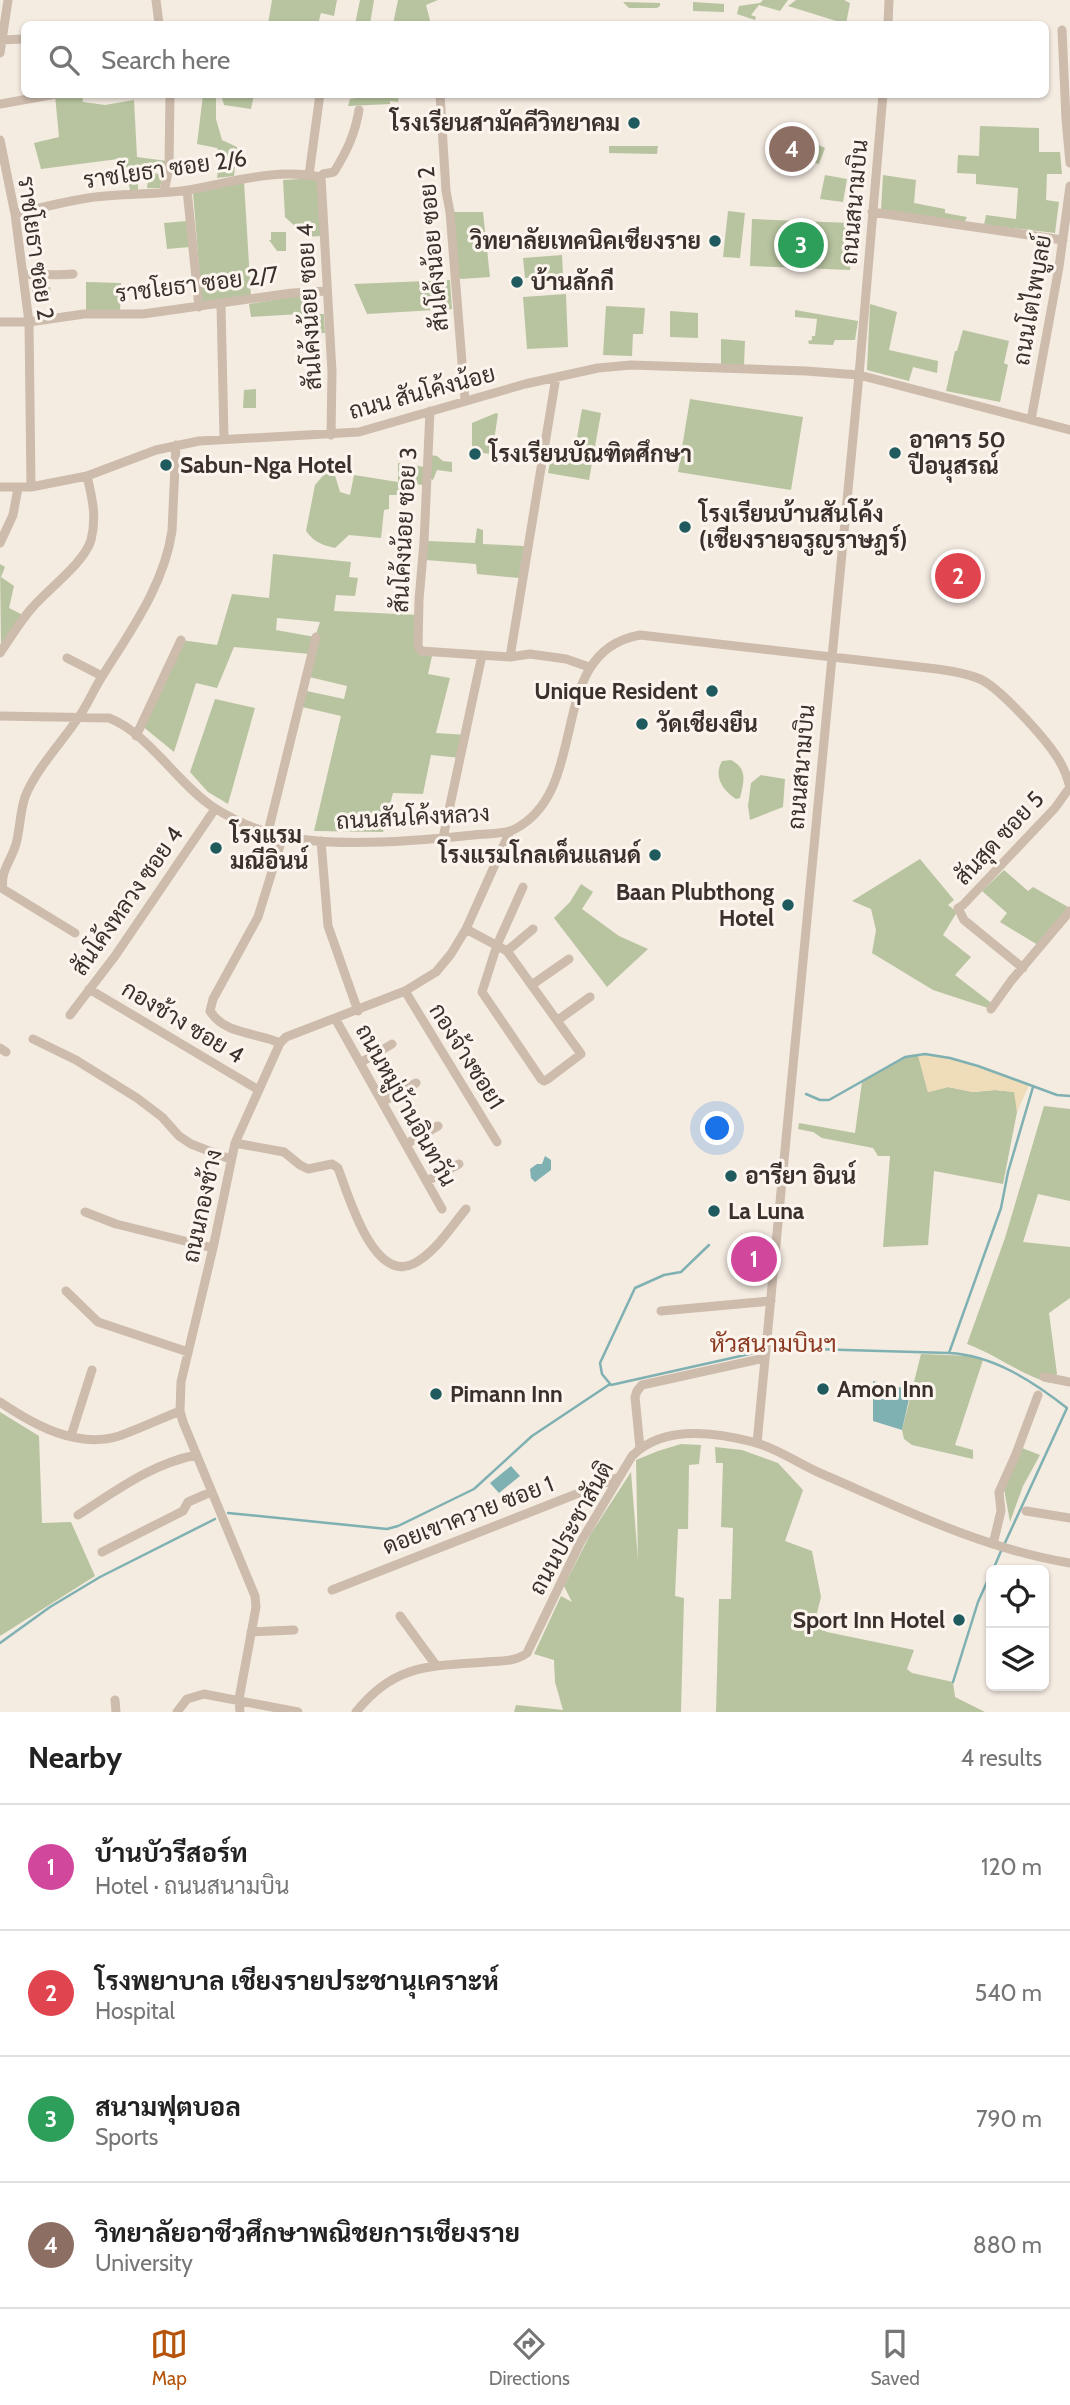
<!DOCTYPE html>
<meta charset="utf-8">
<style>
:root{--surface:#fff;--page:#f6f6f6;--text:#222;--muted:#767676;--line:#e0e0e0;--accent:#b45309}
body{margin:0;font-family:Cabin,Sarabun,sans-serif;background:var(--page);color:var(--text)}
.controls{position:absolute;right:21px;bottom:21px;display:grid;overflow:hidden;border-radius:10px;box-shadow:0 2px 5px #0004}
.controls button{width:63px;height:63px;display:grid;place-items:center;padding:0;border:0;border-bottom:2px solid var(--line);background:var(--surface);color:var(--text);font:35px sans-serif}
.you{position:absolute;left:718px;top:1129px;width:24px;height:24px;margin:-18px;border:5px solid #fff;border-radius:50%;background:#1a73e8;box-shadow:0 0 0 10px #1a73e833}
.badge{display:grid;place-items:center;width:46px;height:46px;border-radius:50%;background:var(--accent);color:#fff;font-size:23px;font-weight:700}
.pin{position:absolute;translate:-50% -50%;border:4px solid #fff;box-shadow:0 2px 7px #0006}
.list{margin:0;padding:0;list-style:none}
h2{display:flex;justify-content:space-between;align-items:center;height:91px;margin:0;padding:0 28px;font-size:30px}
h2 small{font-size:23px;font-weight:400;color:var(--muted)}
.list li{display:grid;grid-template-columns:46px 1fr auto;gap:21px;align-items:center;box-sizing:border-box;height:126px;padding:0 28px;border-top:2px solid var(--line)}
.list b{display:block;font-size:26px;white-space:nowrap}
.list p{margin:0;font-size:23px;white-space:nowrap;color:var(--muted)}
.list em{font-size:23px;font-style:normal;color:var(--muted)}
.icon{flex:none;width:38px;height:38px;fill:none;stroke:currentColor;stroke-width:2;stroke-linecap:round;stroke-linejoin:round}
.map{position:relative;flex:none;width:1070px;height:1712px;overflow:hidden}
.search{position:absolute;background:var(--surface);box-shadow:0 2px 5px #0004;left:21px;right:21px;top:21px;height:77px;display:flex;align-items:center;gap:18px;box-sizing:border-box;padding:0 24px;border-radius:10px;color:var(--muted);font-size:26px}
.sheet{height:595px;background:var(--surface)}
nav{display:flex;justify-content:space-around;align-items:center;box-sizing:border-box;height:98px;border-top:2px solid var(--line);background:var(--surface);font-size:19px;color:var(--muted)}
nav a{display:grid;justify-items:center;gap:4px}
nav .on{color:var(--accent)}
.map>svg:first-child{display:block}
.green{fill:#b8c4a0;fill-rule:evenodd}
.sand{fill:#efdcb8}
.water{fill:#7fb0b2}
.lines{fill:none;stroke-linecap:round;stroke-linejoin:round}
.stream{stroke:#7fb0b2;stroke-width:2.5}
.minor{stroke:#cdbbac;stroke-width:9}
.poi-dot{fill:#1f5a5e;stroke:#fbf5ee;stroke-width:2.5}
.labels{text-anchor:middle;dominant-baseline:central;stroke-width:6;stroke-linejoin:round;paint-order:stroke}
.poi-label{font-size:23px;font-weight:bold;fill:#3b302b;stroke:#fbf5ee;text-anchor:start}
.street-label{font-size:23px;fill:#3b302b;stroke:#fbf5ee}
.neighbourhood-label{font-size:24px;fill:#8c3b22;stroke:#fbf5ee}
</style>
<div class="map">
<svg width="1070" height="1712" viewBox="0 0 1070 1712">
<rect width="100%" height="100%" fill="#f4ebe1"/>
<path class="green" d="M 272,0 L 337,0 L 334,16 L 321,13 L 318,24 L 268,24 Z
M 360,0 L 374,0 L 370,24 L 355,24 Z
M 398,0 L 438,0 L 426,5 L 431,24 L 393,24 Z
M 763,0 L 788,0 L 780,11 L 759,5 L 751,15 L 756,17 L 755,20 L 737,14 L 739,6 L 760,3 Z
M 796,0 L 844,0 L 850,3 L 846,24 L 788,6 Z
M 623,2 L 660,3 L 660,6 L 657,8 L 629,8 Z
M 693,2 L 724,4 L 724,12 L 693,11 Z
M 55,95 L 82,95 L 83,102 L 105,105 L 134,100 L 137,157 L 167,161 L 166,167 L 152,165 L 150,171 L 138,171 L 138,190 L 130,190 L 127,175 L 118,159 L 41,169 L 34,143 L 59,137 Z
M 203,95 L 216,95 L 216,119 L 222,140 L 237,147 L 234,176 L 217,178 L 220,153 L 217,148 L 197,144 Z
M 221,95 L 254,95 L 251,109 L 224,105 Z
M 356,95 L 399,95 L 398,102 L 390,101 L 390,104 L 348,106 L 350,99 L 356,98 Z
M 980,126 L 1039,128 L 1039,152 L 1060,152 L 1062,174 L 1047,174 L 1046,200 L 1059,202 L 1055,233 L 984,225 L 986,215 L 1016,219 L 1018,188 L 976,184 L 976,174 L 957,173 L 958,155 L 979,156 Z
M 808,140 L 825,148 L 819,164 L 801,160 Z
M 609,146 L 658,146 L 657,154 L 609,153 Z
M 149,172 L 163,175 L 160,188 L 147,188 Z
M 825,175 L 847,179 L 843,202 L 820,199 Z
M 883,175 L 916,180 L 914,203 L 945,209 L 945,213 L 967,217 L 964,223 L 881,211 Z
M 318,178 L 322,236 L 304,237 L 301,232 L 285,217 L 283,180 Z
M 244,182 L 251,297 L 202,303 L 193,193 Z
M 728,211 L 745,213 L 740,258 L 723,257 Z
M 453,212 L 483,212 L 490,277 L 461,279 L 457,276 Z
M 752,219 L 851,223 L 850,270 L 750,266 Z
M 187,221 L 190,247 L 167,249 L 164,223 Z
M 271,232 L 286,232 L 286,251 L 277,251 L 269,240 L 271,240 Z
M 562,255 L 563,275 L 525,278 L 523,258 Z
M 450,280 L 452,309 L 367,314 L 354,284 Z
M 86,282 L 121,283 L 120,312 L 86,310 Z
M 50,287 L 51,294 L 47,301 L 34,302 L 32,289 Z
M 566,294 L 568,347 L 527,349 L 523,297 Z
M 303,295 L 304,314 L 324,314 L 325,333 L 308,334 L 306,320 L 300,314 L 251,317 L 249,304 Z
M 870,304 L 897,312 L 889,350 L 938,361 L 937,373 L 913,367 L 909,381 L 867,370 Z
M 606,306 L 645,308 L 643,334 L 633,334 L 632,356 L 603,355 Z
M 795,310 L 858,321 L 855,340 L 835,340 L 833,345 L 809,344 L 808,341 L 812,340 L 812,336 L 815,336 L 817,319 L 795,317 Z
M 670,311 L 698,313 L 698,338 L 670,337 Z
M 963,330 L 1009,341 L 1004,363 L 1008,365 L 1000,402 L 946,391 L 955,351 L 957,351 Z
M 721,339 L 745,341 L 744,365 L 721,365 Z
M 256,389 L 256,408 L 243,408 L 244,390 Z
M 690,399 L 803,417 L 791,490 L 678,472 Z
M 582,409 L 601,413 L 589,480 L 548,473 L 552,450 L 574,454 Z
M 496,413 L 498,414 L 492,454 L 472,452 L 472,423 Z
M 430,455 L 437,456 L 443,461 L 452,462 L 452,472 L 437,470 L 433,480 L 429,478 Z
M 398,463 L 425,467 L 423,485 L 401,482 L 401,495 L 389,495 L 389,509 L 384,510 L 381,538 L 349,535 L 335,548 C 322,545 314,542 306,531 L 315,485 L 327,471 L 334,472 L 340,492 L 350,495 L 354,475 L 398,482 Z
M 477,528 L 483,530 L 483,544 L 524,546 L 519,578 L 477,574 L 476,564 L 426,560 L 428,541 L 475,543 Z
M 273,554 L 351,562 L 349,577 L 358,578 L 355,596 L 336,595 L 334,611 L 419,615 L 419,655 L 432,656 L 428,674 L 450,678 L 436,733 L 467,735 L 461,758 L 431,755 L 423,794 L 393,793 L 383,832 L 314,831 L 341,716 L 298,706 L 302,690 L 344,699 L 347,686 L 305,676 L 310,654 L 234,647 L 217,688 L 196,683 L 174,752 L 141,725 L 181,640 L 217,645 L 232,594 L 269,598 ZM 277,618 L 320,622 L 315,637 L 276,630 Z
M 0,564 L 5,567 L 1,577 L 14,586 L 9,608 L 23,615 L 1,644 Z
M 215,699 L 255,708 L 228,804 L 208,792 L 190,772 Z
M 731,760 C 748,769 744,781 740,798 L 736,799 C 723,790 713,777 722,761 Z
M 761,775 L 785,779 L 783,807 L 750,820 L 748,806 L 751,783 Z
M 920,859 L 954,900 L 948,905 L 957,912 L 943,935 L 971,957 L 955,975 L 990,1002 L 991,1009 L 933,990 L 872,953 L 876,930 L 871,909 L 852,901 Z
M 1004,870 L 1028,891 L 1033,887 L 1068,907 L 1038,945 L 1000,922 L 1007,913 L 982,891 Z
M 581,884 L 593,892 L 582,909 L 619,936 L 648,949 L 607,987 L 554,918 L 570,902 Z
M 918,1055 L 928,1092 L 948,1087 L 973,1092 L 995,1090 L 1015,1092 L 1017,1112 L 1003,1184 L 934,1171 L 928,1245 L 883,1247 L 890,1156 L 878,1156 L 873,1148 L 822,1138 L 813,1132 L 798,1129 L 799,1123 L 855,1133 L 862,1082 L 905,1057 Z
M 1044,1106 L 1070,1109 L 1070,1201 L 1038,1194 L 1023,1242 L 1070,1247 L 1070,1298 L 1049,1313 L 1057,1374 L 1050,1383 C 1019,1374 997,1355 967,1344 L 1005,1238 Z
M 921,1354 L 972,1356 L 983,1360 L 955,1445 L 973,1450 L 973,1459 L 912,1445 L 904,1439 L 902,1430 Z
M 0,1412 L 39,1436 L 42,1523 L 71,1522 L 95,1576 L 0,1636 Z
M 681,1444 L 701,1445 L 699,1464 L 689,1465 L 688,1529 L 678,1529 L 675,1596 L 684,1598 L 681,1712 L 514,1712 L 516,1705 L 563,1710 L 555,1682 L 554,1660 L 534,1654 L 561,1596 L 572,1602 L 564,1586 L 590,1535 L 631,1472 L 638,1560 L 636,1460 L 658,1451 Z
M 715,1447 L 742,1450 L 778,1463 L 803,1490 L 785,1541 L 812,1551 L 821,1597 L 814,1625 L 827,1632 L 914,1650 L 907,1669 L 912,1673 L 953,1682 L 955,1697 L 985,1712 L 716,1712 L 719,1599 L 731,1599 L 733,1528 L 721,1527 L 723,1463 L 716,1463 Z
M 1022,1448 L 1040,1455 L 1023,1486 L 1010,1522 L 1004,1489 Z"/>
<path class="sand" d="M 925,1054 L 950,1058 L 1029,1085 L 1017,1112 L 1014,1092 L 995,1090 L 973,1092 L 948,1087 L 928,1092 L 918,1055 Z"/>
<path class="water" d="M 545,1156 L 551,1160 L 551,1170 L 535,1182 L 531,1178 L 530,1169 L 537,1164 L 542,1164 Z
M 873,1381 L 911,1390 L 902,1430 L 873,1421 Z
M 511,1466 L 520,1476 L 499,1493 L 490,1483 Z"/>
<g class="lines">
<path class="stream" d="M 806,1094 L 820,1100 L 829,1100 L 905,1057 L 925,1054 L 950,1058 L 978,1066 L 1057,1095 L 1070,1096
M 709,1245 L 681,1272 L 664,1275 L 635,1288 L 600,1363 L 602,1374 L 611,1385 L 754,1353 L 763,1348
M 778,1348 L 949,1353 L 1001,1208 L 1008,1172 L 1033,1087
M 949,1353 C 993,1355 1034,1382 1067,1408 L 1004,1545
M 228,1513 L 387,1529 L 398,1526 L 474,1489 L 532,1436 L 610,1384
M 993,1570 L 1001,1551
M 0,1643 L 50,1607 L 100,1577 L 215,1519
M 953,1682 L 978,1602 L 991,1573"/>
<path class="minor" d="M 156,0 L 159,24
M 888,24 L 889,0
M 1062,30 L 1066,119 L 1070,163
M 0,40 L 24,39
M 0,53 L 8,0
M 440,94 L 446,191 L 450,212 L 465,400
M 0,104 L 56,94
M 0,140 L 15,214 L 29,322 L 31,487
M 309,175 L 320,94
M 321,177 L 332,372 L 331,435
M 321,177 L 323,174 L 334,172 C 347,151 355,134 359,110
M 187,190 L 199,307
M 164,192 L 169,167 L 170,94
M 872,212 L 1063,240
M 15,214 C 39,208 63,202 88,198 C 121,193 156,195 189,190 C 233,182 275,168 321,177
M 23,275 C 41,273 54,276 73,274
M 221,305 L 224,438
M 0,322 L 29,322 L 84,314 L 143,314 L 292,293 L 327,291
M 430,411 L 424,542 L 419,600 L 418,646 L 421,651 L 510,657 L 530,654 L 566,659 L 589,667
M 1031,420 L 1059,267 L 1070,186
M 0,487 L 31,487 L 87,476 L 156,450 L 199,441 L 359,432 L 525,384 L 598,368 L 631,365 L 806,371 L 859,375 L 1070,430
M 0,543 L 13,515 L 18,488
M 0,653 C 10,638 20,622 31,609 C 47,590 85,562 91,540 C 97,517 92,497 87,476
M 510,657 L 556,377
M 67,658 L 102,676
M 0,716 L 109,718 C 147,732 178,784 213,807 C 233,820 259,831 282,836 C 335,848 418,841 473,835 C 486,833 503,835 515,829 C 593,788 544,652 640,635 L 937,669 C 952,671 966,673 980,679 C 1000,688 1044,737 1057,757 C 1063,766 1067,776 1070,787
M 136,736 L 181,640
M 268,832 L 316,637
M 443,838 L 482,655
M 321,841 L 328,926 L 358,1011
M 466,929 L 507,951 L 581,1054 L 548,1079 L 544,1081 L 541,1079 L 482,992 L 497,945 L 523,887
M 75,933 L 3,889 C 0,871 11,861 16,844 C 20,829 20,812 25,797 C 35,771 60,744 76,721 C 87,707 93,690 103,675 C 131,630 164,585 172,531 L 176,445
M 507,951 L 533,929
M 1023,968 L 964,920 L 958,908 L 963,905 L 1055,808 L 1070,787
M 533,984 L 569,959
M 89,989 L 257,1089
M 405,991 L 497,1142
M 991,1009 L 1011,981 L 1070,911
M 70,1015 L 115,956 L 215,809
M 336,1020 L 442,1209
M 558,1020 L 590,997
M 33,1039 L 76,1060 L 137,1098 L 162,1117 L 179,1136 L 191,1144 L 230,1159
M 280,1043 C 256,1032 225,1035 210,1011 L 213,999 L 258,917 L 283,836
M 0,1048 L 6,1052
M 360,1063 L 392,1044
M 382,1102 L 416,1083
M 235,1143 L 284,1152 L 300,1165 L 308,1169 L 332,1164 L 338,1168 C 348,1194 373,1283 413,1264 C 435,1253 451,1227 466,1209
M 406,1144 L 438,1126
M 427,1181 L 459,1164
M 85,1212 L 116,1224 L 213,1248
M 66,1291 L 98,1322 L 188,1352
M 661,1311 L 771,1301
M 1044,1377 L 1070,1382
M 0,1402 C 34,1425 77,1449 119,1436 C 139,1429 160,1419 180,1411
M 71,1436 L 92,1370
M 757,1443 L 859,375 L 883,94
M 640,1448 L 635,1397 L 637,1391 L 642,1385 L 765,1358
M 1026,1511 L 1070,1518
M 78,1515 C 116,1491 151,1464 196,1455
M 993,1544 L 1001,1511 L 999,1492 L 1016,1454 L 1038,1395
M 102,1552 L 183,1511 L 188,1502 L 211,1492
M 332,1590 L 617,1478
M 400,1616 L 435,1664
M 251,1632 L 294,1630
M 115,1700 L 116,1712
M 177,1712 L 187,1699 L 204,1694 L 298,1712
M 240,1712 L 239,1699 L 256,1607 L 255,1596 L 183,1422 L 180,1411 L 181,1382 L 213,1248 L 235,1143 L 280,1043 L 286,1037 L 405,991 L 436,972 L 451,954 L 466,929 L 510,831
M 356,1712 C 394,1664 429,1666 486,1662 C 500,1661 515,1662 527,1653 L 580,1543 L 632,1456 C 662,1425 715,1432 753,1442 C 775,1447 799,1464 820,1473 C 901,1508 983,1549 1070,1563"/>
</g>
<g class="poi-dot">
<circle cx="634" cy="123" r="7"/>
<circle cx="715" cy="241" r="7"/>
<circle cx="517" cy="282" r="7"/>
<circle cx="895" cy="453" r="7"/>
<circle cx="475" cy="454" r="7"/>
<circle cx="166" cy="465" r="7"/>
<circle cx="685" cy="527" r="7"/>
<circle cx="712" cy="691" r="7"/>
<circle cx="642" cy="724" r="7"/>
<circle cx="216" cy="848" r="7"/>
<circle cx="655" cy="855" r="7"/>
<circle cx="788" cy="905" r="7"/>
<circle cx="731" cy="1176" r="7"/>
<circle cx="714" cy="1211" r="7"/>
<circle cx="823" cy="1389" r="7"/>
<circle cx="436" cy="1394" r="7"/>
<circle cx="959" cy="1620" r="7"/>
</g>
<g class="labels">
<g class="poi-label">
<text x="620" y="123" text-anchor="end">โรงเรียนสามัคคีวิทยาคม</text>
<text x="701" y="241" text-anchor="end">วิทยาลัยเทคนิคเชียงราย</text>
<text x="531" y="282">บ้านลักกี</text>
<text x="909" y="440">อาคาร 50<tspan x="909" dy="26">ปีอนุสรณ์</tspan></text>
<text x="489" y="454">โรงเรียนบัณฑิตศึกษา</text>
<text x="180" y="465">Sabun-Nga Hotel</text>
<text x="699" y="514">โรงเรียนบ้านสันโค้ง<tspan x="699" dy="26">(เชียงรายจรูญราษฎร์)</tspan></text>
<text x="698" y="691" text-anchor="end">Unique Resident</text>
<text x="656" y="724">วัดเชียงยืน</text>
<text x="230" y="835">โรงแรม<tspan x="230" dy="26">มณีอินน์</tspan></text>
<text x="641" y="855" text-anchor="end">โรงแรมโกลเด็นแลนด์</text>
<text x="774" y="892" text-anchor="end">Baan Plubthong<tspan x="774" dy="26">Hotel</tspan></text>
<text x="745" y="1176">อารียา อินน์</text>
<text x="728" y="1211">La Luna</text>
<text x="837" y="1389">Amon Inn</text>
<text x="450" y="1394">Pimann Inn</text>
<text x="945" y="1620" text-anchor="end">Sport Inn Hotel</text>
</g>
<g class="street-label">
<text transform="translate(165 169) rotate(-8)">ราชโยธา ซอย 2/6</text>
<text transform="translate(854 202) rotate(-85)">ถนนสนามบิน</text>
<text transform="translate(36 248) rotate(82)">ราชโยธา ซอย 2</text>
<text transform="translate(433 249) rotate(-95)">สันโค้งน้อย ซอย 2</text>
<text transform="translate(197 284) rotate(-7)">ราชโยธา ซอย 2/7</text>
<text transform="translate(1032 300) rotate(-80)">ถนนโตไพบูลย์</text>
<text transform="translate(309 307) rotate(-93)">สันโค้งน้อย ซอย 4</text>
<text transform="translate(422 392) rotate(-15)">ถนน สันโค้งน้อย</text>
<text transform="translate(404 530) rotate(-87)">สันโค้งน้อย ซอย 3</text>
<text transform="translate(801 767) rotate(-85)">ถนนสนามบิน</text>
<text transform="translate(413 817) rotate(-3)">ถนนสันโค้งหลวง</text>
<text transform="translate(999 838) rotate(-47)">สันสุด ซอย 5</text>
<text transform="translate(127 901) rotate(-55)">สันโค้งหลวง ซอย 4</text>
<text transform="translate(183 1022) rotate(31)">กองช้าง ซอย 4</text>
<text transform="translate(467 1056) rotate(58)">กองจ้างซอย1</text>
<text transform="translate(406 1105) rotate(61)">ถนนหมู่บ้านอินทวัน</text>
<text transform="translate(202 1206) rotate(-78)">ถนนกองช้าง</text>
<text transform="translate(468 1515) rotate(-21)">ดอยเขาควาย ซอย 1</text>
<text transform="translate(571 1528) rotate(-61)">ถนนประชาสันติ</text>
</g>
<g class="neighbourhood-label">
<text x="773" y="1343">หัวสนามบินฯ</text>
</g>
</g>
</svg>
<div class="controls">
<button><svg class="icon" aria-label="locate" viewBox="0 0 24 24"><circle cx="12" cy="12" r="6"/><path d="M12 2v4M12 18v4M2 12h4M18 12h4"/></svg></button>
<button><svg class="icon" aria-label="layers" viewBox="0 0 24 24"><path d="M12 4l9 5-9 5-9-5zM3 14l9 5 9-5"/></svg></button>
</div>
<div class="you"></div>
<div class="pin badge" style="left:754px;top:1259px;background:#d1479c">1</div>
<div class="pin badge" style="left:958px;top:576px;background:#e0444e">2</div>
<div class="pin badge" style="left:801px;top:245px;background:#2e9e5b">3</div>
<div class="pin badge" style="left:792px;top:149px;background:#8d6e63">4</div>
<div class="search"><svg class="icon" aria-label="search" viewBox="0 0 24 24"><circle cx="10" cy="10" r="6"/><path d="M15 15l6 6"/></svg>Search here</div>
</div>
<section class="sheet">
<h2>Nearby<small>4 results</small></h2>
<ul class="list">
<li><span class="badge" style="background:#d1479c">1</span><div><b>บ้านบัวรีสอร์ท</b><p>Hotel · ถนนสนามบิน</p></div><em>120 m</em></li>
<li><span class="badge" style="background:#e0444e">2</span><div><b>โรงพยาบาล เชียงรายประชานุเคราะห์</b><p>Hospital</p></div><em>540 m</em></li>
<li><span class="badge" style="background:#2e9e5b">3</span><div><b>สนามฟุตบอล</b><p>Sports</p></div><em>790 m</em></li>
<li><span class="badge" style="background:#8d6e63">4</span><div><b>วิทยาลัยอาชีวศึกษาพณิชยการเชียงราย</b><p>University</p></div><em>880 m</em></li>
</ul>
</section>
<nav>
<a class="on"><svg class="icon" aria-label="map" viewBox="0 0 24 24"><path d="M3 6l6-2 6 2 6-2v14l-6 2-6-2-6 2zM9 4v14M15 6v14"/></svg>Map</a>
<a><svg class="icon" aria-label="directions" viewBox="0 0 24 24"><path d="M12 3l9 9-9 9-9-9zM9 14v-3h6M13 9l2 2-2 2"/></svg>Directions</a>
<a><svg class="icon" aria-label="saved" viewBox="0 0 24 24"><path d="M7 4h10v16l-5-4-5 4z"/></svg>Saved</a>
</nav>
